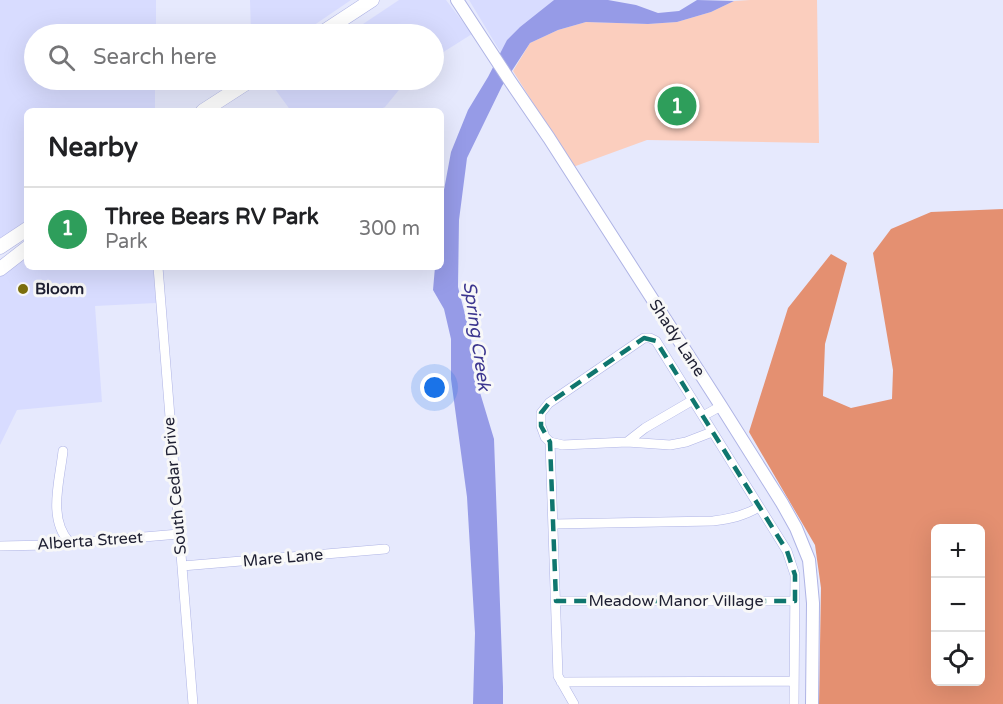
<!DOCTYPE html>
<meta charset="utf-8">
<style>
:root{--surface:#fff;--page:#f6f6f6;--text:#202124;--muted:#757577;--line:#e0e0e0;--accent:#d93025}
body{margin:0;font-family:"Varela Round",sans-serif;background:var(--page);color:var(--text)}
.controls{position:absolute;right:18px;bottom:18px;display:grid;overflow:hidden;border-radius:9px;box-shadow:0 6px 24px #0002}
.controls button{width:54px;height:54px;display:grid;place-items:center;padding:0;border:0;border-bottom:2px solid var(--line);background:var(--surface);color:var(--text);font:30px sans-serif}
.you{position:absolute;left:435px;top:388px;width:21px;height:21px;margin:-15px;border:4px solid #fff;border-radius:50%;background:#1a73e8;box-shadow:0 0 0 9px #1a73e833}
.badge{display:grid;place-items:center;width:39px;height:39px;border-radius:50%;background:var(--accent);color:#fff;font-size:20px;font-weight:700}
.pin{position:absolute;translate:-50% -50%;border:3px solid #fff;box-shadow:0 2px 6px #0006}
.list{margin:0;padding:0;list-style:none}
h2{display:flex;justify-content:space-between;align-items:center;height:78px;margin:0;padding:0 24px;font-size:26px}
h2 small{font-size:20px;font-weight:400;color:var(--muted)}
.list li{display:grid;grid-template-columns:39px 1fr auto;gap:18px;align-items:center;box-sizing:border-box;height:84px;padding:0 24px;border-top:2px solid var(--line)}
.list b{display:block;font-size:22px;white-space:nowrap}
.list p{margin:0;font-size:20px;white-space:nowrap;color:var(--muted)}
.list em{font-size:20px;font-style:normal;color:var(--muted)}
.icon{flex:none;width:33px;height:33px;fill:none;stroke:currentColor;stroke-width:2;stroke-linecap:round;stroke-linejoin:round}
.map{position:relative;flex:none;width:1003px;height:704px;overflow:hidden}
.search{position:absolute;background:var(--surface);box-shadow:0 6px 24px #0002;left:24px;top:24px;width:420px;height:66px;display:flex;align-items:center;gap:15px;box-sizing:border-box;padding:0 21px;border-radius:33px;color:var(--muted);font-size:22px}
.panel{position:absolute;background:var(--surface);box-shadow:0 6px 24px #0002;left:24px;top:108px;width:420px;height:162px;border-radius:9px}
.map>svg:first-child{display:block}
.built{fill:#d8dcff}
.green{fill:#fbcebe}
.forest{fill:#e49071;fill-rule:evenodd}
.water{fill:#969be7}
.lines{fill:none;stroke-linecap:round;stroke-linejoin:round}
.minor-casing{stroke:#afb4e5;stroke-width:10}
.secondary-casing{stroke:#afb4e5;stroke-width:14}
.primary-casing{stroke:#afb4e5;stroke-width:15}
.minor{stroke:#fff;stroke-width:9}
.secondary{stroke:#fff;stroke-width:12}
.primary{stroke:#fff;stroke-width:14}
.marked{fill:none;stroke:#0f766e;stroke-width:4.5;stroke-dasharray:12 8;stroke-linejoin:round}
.poi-dot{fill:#7c6f0d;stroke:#f8f8f8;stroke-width:2}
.labels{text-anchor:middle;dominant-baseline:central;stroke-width:6;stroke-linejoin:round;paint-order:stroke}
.poi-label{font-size:16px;font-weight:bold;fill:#1e1f32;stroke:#f8f8f8;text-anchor:start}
.street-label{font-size:16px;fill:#1e1f32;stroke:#f8f8f8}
.water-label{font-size:18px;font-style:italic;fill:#3c368f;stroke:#f8f8f8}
</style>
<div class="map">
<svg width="1003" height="704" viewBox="0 0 1003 704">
<rect width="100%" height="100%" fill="#e6e9fd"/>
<path class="built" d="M 0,0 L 156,0 L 156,34 L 34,34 L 34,80 L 155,80 L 155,111 L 27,111 L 27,220 L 0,239 Z
M 250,0 L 351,0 L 301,34 L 251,34 Z
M 399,0 L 446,0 L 472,34 L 434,58 L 434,34 L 348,34 Z
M 469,0 L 554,0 L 520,27 L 507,40 L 501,53 Z
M 281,80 L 407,80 L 385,107 L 377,111 L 291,111 L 272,85 Z
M 27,254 L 27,267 L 153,267 L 156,303 L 95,306 L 102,402 L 17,410 L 0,445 L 0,274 Z"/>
<path class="green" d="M 750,0 L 817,0 L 819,143 L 647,140 L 573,167 L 513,71 L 530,43 L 558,30 L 586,22 L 648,24 L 677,22 L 711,12 L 734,1 Z"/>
<path class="forest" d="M 1003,209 L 1003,704 L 819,704 L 821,588 L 815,545 L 749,432 L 788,308 L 831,254 L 847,263 L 825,344 L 823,396 L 851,408 L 892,399 L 893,370 L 873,253 L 891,229 L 931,212 ZM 936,528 L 980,528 L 980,682 L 936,682 Z"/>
<path class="water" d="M 554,0 L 608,0 L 636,5 L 658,13 L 679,11 L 697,0 L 734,1 L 711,12 L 677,22 L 648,24 L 586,22 L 558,30 L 530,43 L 502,86 L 467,158 L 459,220 L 458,287 L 471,338 L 475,376 L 494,439 L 503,687 L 503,704 L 473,704 L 475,633 L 467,497 L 451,379 L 451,339 L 444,309 L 433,290 L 435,267 L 441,267 L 441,206 L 451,152 L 468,110 L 488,77 L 507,40 L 520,27 Z"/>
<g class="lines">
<defs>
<path id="minor" d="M 158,267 L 193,704
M 703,416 L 721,406
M 712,432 L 686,442 L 670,445 L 627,442 L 563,445 L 550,442 L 545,437 L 541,426 L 541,413 L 549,403 L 644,338 L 650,338 L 656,341 L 787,551 L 795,575 L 794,704
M 550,442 L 558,676 L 574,704
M 627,442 L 645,428 L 693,400
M 63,451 C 60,480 47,519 70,543
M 554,524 L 713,521 C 730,519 744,516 759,507
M 0,546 L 49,545 L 179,534
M 182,566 L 385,549
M 556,601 L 795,601
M 561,682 L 794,681"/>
<path id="secondary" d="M 457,0 L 510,81 L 549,138 L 721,406 L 782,503 L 796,528 L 809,560 L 811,581 L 813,603 L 812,704"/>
<path id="primary" d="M 320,34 L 372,0
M 203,111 L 251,80
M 0,247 L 27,229
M 0,269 L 27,248"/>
</defs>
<use href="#minor" class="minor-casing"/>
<use href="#secondary" class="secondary-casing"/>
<use href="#primary" class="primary-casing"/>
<use href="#minor" class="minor"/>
<use href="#secondary" class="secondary"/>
<use href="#primary" class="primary"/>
</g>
<path class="marked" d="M 644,338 L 656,341 L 787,551 L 795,575 L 795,601 L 556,601 L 550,442 L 541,426 L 541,413 L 549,403 Z"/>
<circle class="poi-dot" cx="23" cy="289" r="6"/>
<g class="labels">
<g class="poi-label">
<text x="35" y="289">Bloom</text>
</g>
<g class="street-label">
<text transform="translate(677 338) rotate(57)">Shady Lane</text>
<text transform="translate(175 486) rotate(-95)">South Cedar Drive</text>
<text transform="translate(90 541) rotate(-4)">Alberta Street</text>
<text transform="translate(283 558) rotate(-5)">Mare Lane</text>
<text x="676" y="601">Meadow Manor Village</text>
</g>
<g class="water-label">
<text transform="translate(477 336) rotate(82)">Spring Creek</text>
</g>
</g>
</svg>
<div class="controls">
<button>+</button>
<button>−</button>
<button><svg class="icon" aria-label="locate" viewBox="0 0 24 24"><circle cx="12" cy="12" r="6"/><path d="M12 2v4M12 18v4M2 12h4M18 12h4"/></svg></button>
</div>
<div class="you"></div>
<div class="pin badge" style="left:677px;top:106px;background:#2e9e5b">1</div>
<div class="search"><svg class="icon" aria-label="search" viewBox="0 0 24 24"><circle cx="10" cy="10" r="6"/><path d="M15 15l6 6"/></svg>Search here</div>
<section class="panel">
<h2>Nearby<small></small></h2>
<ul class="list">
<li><span class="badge" style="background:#2e9e5b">1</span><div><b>Three Bears RV Park</b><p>Park</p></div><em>300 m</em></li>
</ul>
</section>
</div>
